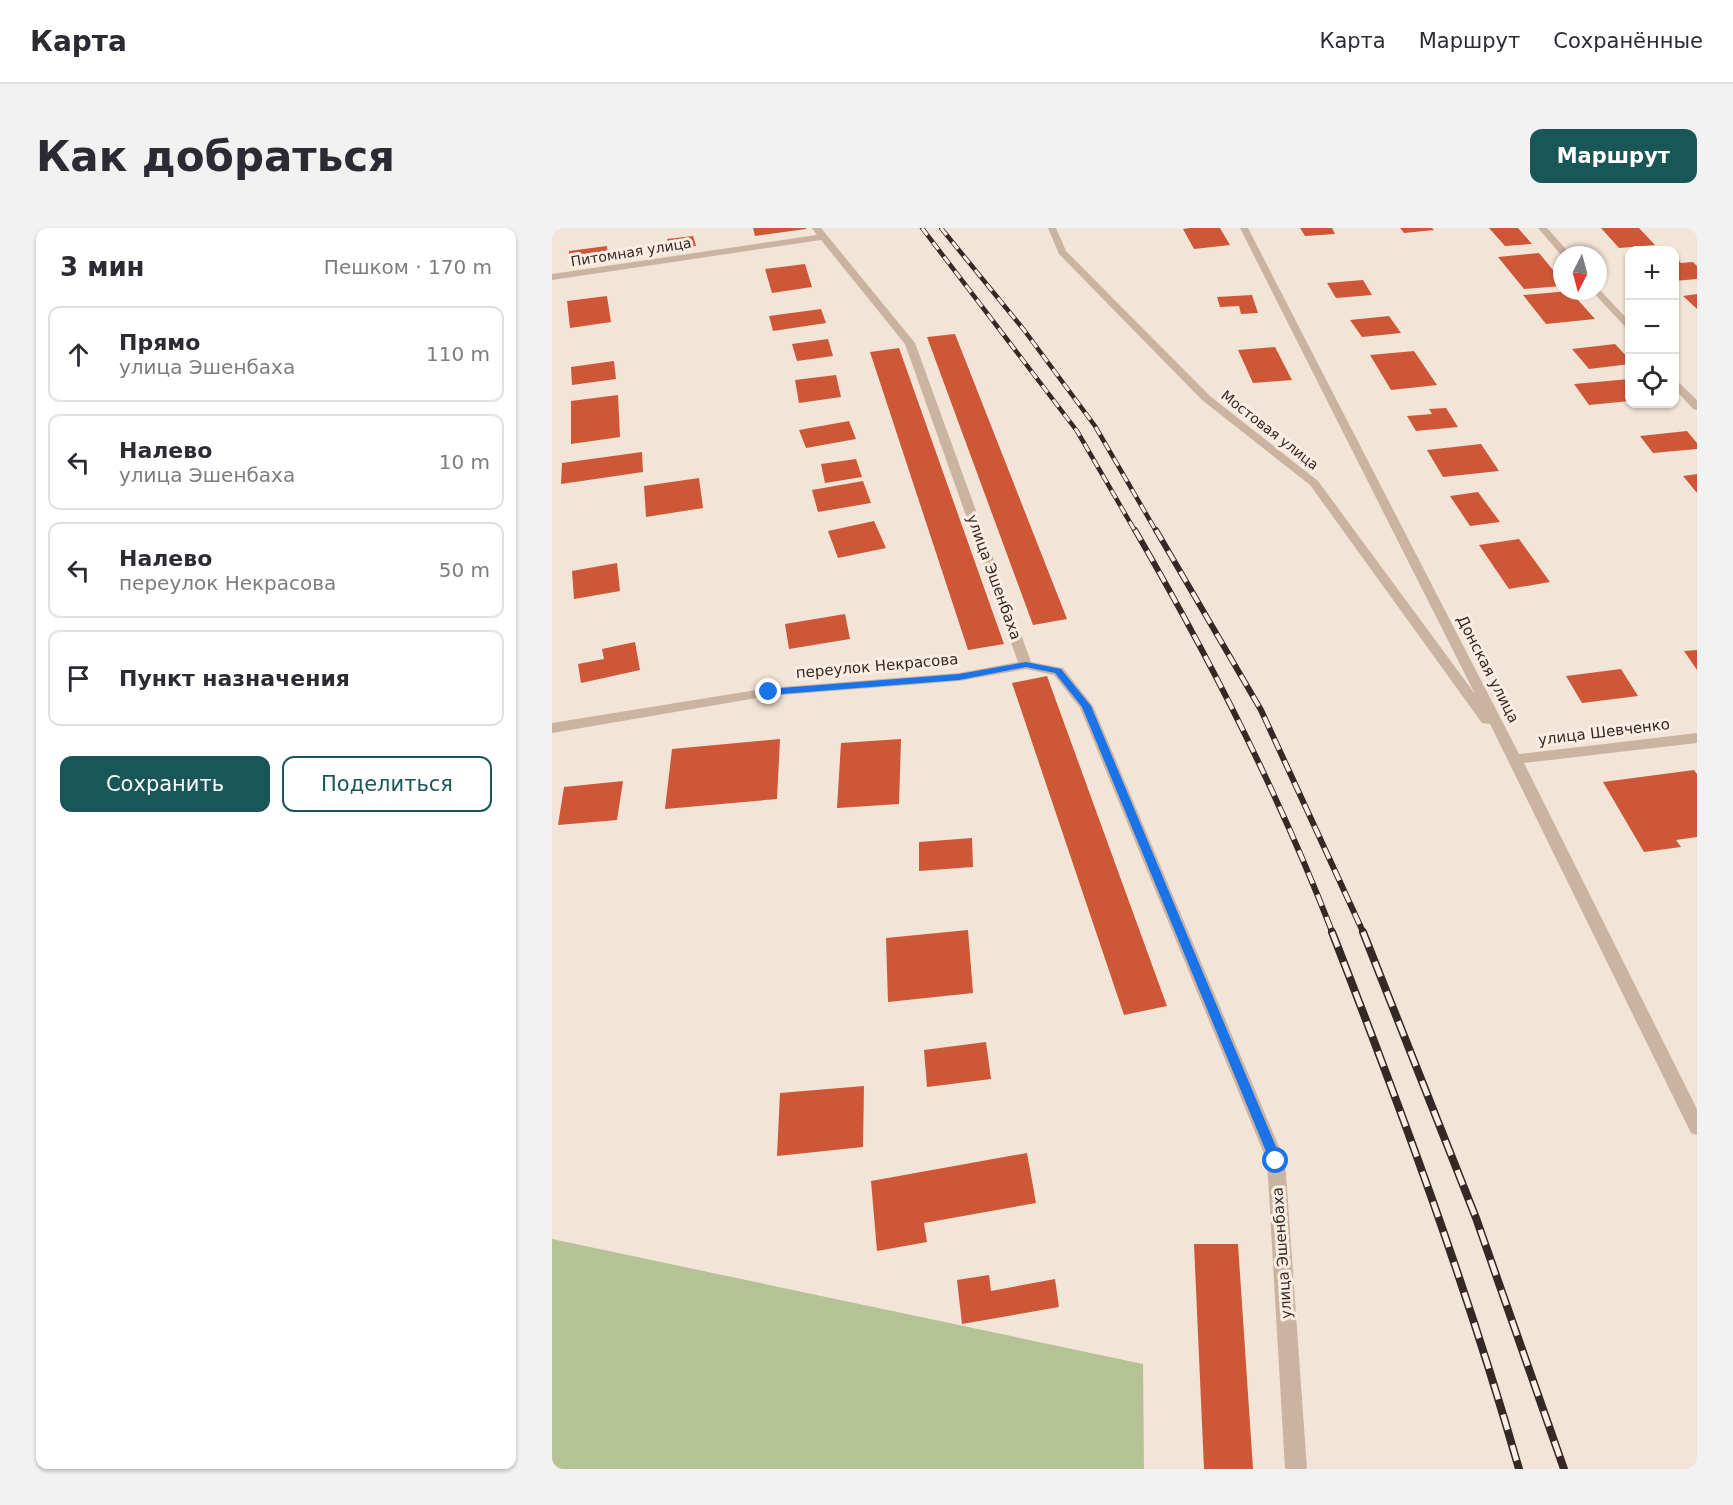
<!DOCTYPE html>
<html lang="ru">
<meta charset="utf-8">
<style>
:root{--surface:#fff;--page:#f2f2f3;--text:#2b2b33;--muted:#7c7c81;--line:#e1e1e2;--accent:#185658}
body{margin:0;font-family:"DejaVu Sans",sans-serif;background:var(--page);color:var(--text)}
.controls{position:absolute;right:18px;top:18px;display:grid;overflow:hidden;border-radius:12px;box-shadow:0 2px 4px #0004}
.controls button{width:54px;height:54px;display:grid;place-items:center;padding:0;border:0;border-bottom:2px solid var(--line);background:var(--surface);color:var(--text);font:30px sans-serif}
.compass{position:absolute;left:1001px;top:18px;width:54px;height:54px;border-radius:50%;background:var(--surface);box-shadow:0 2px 4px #0004;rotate:186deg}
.stop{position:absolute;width:18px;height:18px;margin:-14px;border:4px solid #1a73e8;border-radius:50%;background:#fff}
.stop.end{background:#1a73e8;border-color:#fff;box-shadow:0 2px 6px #0008}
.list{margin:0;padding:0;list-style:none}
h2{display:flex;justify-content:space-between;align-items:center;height:78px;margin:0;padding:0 24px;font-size:26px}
h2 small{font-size:20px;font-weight:400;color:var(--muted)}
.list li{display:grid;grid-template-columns:39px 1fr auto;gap:18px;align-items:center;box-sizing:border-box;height:96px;margin:0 12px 12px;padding:0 12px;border:2px solid var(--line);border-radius:12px}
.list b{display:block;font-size:22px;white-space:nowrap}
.list p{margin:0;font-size:20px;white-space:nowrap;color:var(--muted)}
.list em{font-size:20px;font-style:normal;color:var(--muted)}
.actions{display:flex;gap:12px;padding:18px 24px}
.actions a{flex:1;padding:14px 0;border:2px solid var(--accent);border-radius:12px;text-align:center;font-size:21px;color:var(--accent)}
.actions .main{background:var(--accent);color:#fff}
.icon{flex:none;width:33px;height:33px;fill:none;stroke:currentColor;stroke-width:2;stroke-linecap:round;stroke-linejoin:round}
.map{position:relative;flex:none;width:1145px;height:1241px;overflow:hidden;border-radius:12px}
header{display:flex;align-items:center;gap:36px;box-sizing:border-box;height:84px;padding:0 30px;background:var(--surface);border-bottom:2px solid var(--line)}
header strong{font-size:28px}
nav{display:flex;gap:33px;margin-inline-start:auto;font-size:21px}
.intro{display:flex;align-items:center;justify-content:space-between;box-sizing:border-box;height:144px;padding:0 36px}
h1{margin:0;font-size:42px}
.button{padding:15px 27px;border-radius:12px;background:var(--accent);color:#fff;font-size:21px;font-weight:700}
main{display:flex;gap:36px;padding:0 36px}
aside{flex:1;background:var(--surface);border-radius:12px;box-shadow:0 2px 4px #0004}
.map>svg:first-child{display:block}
.green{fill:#b4c295}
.building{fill:#ce5738}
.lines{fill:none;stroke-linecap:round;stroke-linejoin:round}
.minor{fill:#cbb3a1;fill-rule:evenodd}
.rail-far2-casing{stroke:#342925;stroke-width:4.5}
.rail-far1-casing{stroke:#342925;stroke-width:6}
.rail-casing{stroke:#342925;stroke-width:8}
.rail-far2{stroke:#faeee2;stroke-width:3;stroke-dasharray:9;stroke-linecap:butt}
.rail-far1{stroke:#faeee2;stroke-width:4;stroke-dasharray:12;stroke-linecap:butt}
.rail{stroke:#faeee2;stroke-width:5;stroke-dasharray:16;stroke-linecap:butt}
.route{fill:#1a73e8}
.labels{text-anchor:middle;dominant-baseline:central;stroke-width:6;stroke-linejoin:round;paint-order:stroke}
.far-street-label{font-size:14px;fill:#342925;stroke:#faeee2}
.street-label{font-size:15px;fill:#342925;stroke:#faeee2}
</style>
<header>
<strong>Карта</strong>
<nav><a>Карта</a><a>Маршрут</a><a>Сохранённые</a></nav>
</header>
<div class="intro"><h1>Как добраться</h1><a class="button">Маршрут</a></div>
<main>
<aside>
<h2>3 мин<small>Пешком · 170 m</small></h2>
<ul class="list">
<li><svg class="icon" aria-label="ahead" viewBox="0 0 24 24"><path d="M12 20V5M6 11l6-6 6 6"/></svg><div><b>Прямо</b><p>улица Эшенбаха</p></div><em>110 m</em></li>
<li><svg class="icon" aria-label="left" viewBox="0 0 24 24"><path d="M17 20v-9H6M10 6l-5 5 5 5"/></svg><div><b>Налево</b><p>улица Эшенбаха</p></div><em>10 m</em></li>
<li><svg class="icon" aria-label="left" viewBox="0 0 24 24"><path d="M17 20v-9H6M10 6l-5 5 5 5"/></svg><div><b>Налево</b><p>переулок Некрасова</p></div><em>50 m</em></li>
<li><svg class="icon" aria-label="arrive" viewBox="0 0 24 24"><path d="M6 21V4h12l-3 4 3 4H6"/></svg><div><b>Пункт назначения</b></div></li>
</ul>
<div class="actions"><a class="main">Сохранить</a><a>Поделиться</a></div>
</aside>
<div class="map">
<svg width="1145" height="1241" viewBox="0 0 1145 1241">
<rect width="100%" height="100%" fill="#f2e4d6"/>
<path class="green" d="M 0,1011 L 591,1136 L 592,1241 L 0,1241 Z"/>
<path class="building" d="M 201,0 L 254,0 L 254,1 L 203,8 Z
M 638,0 L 668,0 L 678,17 L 642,21 L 631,1 Z
M 748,0 L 780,0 L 783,6 L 753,8 Z
M 848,0 L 880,0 L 882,2 L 852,5 Z
M 937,0 L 966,0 L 980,16 L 953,18 Z
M 1049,0 L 1087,0 L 1103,17 L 1067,20 Z
M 141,8 L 144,18 L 118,22 L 115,11 Z
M 55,18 L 56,27 L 17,32 L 17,23 Z
M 987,25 L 1010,53 L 1010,58 L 972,61 L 946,29 Z
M 1122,28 L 1129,35 L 1141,34 L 1145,38 L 1145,51 L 1122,53 Z
M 253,36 L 260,59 L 220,65 L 213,41 Z
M 811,52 L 820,67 L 784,70 L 775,55 Z
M 1018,63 L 1043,91 L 994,96 L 971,67 Z
M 1145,66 L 1145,81 L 1131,68 Z
M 700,67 L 706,85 L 689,86 L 687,78 L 668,79 L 665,69 Z
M 55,68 L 59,94 L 18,100 L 15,73 Z
M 269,81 L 274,95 L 221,103 L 217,88 Z
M 837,88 L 849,105 L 810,109 L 798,92 Z
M 403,106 L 515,391 L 481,397 L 375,109 Z
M 276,111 L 281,128 L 245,133 L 240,116 Z
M 1063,116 L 1078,132 L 1078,136 L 1037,141 L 1020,121 Z
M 723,119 L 740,152 L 701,155 L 686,122 Z
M 347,120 L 452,416 L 416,422 L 318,124 Z
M 862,123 L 885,157 L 839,162 L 818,127 Z
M 62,133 L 64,151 L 20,157 L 19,139 Z
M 284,147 L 289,169 L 247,175 L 243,152 Z
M 1078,151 L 1078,173 L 1037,177 L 1022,156 Z
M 66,167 L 68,209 L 19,216 L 19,173 Z
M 894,180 L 906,199 L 864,203 L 855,188 L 880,186 L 877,181 Z
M 297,193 L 304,211 L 254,220 L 247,202 Z
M 1135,203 L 1145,215 L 1145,221 L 1101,225 L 1088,208 Z
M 929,216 L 947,243 L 891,249 L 875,222 Z
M 90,224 L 91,244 L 9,256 L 10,235 Z
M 304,231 L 310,249 L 273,255 L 269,236 Z
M 1145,246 L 1145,265 L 1131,248 Z
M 147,250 L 151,280 L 94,289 L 92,258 Z
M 311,253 L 319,275 L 266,284 L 260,262 Z
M 926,264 L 948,294 L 918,298 L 898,268 Z
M 322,293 L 334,320 L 286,330 L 276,303 Z
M 967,311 L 998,354 L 957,361 L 927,317 Z
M 65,335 L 68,363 L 22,371 L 20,343 Z
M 293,386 L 298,411 L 237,421 L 233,396 Z
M 83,414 L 88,442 L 29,455 L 26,436 L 52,431 L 50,421 Z
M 1145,422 L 1145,442 L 1132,423 Z
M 1069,441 L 1086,468 L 1030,475 L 1014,448 Z
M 495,448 L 615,778 L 572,787 L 460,455 Z
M 228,511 L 225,571 L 113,581 L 120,521 Z
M 349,511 L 347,576 L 285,580 L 289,515 Z
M 1142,542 L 1145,546 L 1145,609 L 1124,612 L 1129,619 L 1092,624 L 1051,554 Z
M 71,553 L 65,592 L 6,597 L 12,559 Z
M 420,610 L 421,639 L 367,643 L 367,614 Z
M 416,702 L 421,765 L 336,774 L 334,710 Z
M 434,814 L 439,851 L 375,859 L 372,822 Z
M 312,858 L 311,919 L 225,928 L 228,865 Z
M 475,925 L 484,975 L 372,995 L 375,1014 L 325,1023 L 319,953 Z
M 642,1016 L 686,1016 L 701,1241 L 652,1241 Z
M 437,1047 L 439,1063 L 503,1051 L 507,1079 L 410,1096 L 405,1052 Z"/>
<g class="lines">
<path class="minor" d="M 260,0 L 269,0 L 363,115 L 479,434 L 511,440 L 541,478 L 733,933 L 755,1241 L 733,1241 L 715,933 L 528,480 L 502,447 L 474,441 L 407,453 L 217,468 L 0,505 L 0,495 L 217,460 L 407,445 L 466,434 L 353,116 L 269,12 L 0,52 L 0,46 L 265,7 Z
M 496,0 L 504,0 L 514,23 L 658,168 L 766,253 L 923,466 L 688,0 L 696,0 L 967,526 L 1145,505 L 1145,515 L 972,535 L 1145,881 L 1145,907 L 1139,905 L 938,496 L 930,495 L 758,257 L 650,172 L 507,26 Z
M 986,0 L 995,0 L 1019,27 L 1010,28 Z
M 1046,60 L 1078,94 L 1078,104 L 1040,63 L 1046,63 Z
M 1122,150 L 1145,172 L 1145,182 L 1141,181 L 1122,160 Z"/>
<defs>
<path id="rail-far2" d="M 370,0 L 525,203 L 583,303
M 389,0 L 472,102 L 543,198 L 604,303"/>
<path id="rail-far1" d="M 583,302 C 658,431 727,566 781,706
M 604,302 L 709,482 L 812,706"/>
<path id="rail" d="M 780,704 C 849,881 915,1059 967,1241
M 811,704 L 924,990 L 1012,1241"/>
</defs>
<use href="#rail-far2" class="rail-far2-casing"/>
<use href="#rail-far1" class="rail-far1-casing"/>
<use href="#rail" class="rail-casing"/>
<use href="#rail-far2" class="rail-far2"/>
<use href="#rail-far1" class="rail-far1"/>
<use href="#rail" class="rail"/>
</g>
<path class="route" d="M 474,434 L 509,441 L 539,478 L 730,933 L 728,937 L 720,937 L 718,933 L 530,479 L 503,445 L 474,439 L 407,452 L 217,467 L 213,464 L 217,461 L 407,446 Z"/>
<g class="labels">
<g class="far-street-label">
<text transform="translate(79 24) rotate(-9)">Питомная улица</text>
<text transform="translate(718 202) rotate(38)">Мостовая улица</text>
</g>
<g class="street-label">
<text transform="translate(442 349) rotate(70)">улица Эшенбаха</text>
<text transform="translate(325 438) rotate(-5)">переулок Некрасова</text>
<text transform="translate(936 441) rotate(63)">Донская улица</text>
<text transform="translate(1052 504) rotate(-7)">улица Шевченко</text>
<text transform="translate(730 1025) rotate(-94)">улица Эшенбаха</text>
</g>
</g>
</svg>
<div class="controls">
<button>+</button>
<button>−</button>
<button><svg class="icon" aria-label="locate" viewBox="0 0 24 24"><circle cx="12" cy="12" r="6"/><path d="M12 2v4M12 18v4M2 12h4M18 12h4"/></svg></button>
</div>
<svg class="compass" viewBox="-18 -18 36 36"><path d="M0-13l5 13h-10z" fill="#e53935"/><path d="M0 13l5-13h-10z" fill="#7c7c81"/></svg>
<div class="stop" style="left:724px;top:933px"></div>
<div class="stop end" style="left:217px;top:464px"></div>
</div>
</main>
